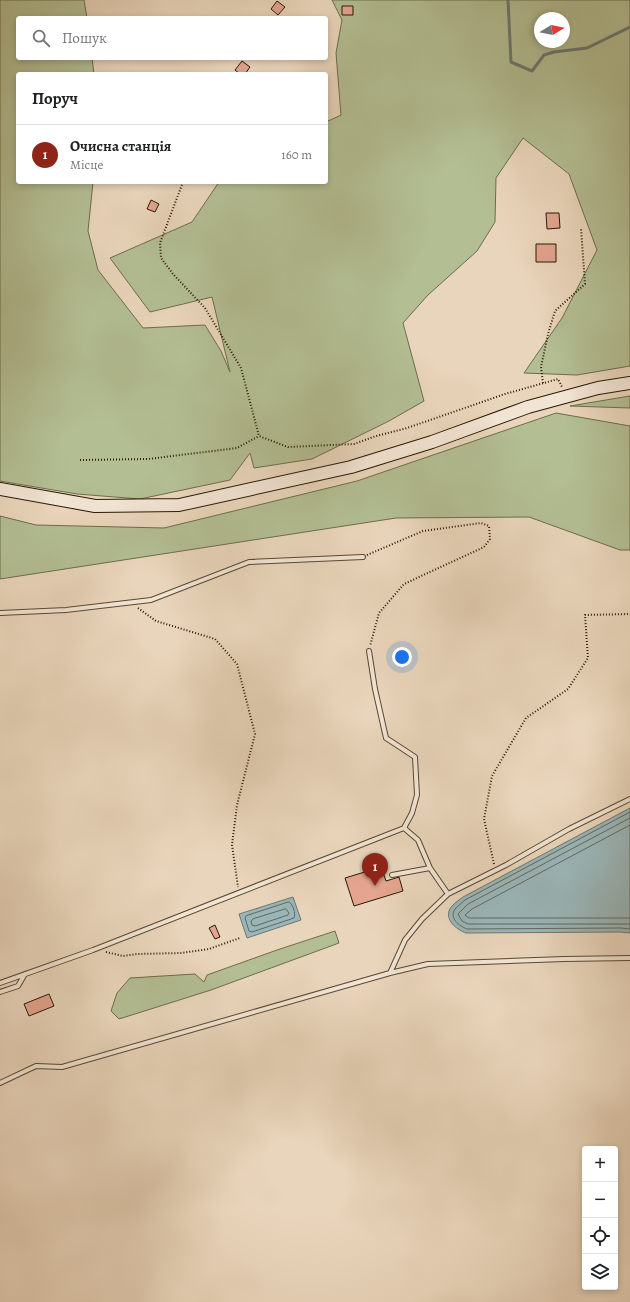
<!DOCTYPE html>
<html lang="uk">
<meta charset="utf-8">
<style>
:root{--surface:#fff;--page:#f6f6f6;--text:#202124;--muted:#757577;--line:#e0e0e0;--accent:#8f2418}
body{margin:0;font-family:Alegreya,serif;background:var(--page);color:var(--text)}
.controls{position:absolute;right:12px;bottom:12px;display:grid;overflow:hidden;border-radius:4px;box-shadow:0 2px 6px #0003}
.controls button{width:36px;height:36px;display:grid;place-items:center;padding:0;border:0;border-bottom:1px solid var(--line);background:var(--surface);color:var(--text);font:20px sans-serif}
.compass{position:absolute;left:534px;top:12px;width:36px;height:36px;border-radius:50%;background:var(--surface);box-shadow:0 2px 6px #0003;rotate:80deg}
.you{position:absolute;left:402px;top:657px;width:14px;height:14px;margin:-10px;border:3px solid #fff;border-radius:50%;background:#1a73e8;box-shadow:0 0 0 6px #1a73e833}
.badge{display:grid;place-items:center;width:26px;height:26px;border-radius:50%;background:var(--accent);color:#fff;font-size:13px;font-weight:700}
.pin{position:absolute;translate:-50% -33px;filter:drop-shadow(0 1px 2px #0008)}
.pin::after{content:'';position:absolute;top:21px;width:14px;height:12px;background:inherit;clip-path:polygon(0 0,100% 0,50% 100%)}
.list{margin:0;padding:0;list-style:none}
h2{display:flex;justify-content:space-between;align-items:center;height:52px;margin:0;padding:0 16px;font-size:17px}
h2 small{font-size:13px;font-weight:400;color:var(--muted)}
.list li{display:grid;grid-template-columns:26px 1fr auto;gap:12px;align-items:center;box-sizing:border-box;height:60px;padding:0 16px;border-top:1px solid var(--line)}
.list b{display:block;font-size:15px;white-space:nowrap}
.list p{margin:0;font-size:13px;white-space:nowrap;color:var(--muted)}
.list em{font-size:13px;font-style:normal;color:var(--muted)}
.icon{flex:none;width:22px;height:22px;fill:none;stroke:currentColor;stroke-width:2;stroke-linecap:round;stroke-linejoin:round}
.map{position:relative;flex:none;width:630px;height:1302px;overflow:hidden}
.search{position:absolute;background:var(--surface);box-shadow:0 2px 6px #0003;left:16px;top:16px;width:312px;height:44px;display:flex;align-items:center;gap:10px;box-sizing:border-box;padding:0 14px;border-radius:4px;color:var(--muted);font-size:15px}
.panel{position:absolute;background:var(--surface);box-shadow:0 2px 6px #0003;left:16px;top:72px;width:312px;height:112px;border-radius:4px}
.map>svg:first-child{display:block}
.green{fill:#b3be93;stroke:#6e6c4c;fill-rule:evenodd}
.water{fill:#9ab6b9;stroke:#6c7871}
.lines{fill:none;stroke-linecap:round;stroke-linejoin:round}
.shore{stroke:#616860;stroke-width:1}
.stream{stroke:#6c7871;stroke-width:3}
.building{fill:#e4a48f;stroke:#281a06}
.service-casing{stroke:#584933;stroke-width:6}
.secondary-casing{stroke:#281a06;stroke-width:14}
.path{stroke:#281a06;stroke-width:2;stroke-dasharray:1 2;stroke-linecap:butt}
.service{stroke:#f1e4d3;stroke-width:4}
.secondary{stroke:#f1e4d3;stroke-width:12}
</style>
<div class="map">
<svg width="630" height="1302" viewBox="0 0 630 1302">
<rect width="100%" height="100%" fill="#e9d5bb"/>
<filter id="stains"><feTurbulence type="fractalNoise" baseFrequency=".005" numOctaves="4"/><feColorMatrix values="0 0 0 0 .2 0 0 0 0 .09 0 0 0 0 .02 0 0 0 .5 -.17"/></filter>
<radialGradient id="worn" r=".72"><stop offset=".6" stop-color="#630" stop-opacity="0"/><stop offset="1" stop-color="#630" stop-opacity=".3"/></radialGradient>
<path class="green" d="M 0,0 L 84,0 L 87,18 L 18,18 L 18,58 L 92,58 L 94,74 L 18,74 L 18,182 L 93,182 L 88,231 L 98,270 L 143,328 L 205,325 L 221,351 L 230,372 L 212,297 L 150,312 L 110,258 L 192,222 L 219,182 L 326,182 L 326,122 L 341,115 L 336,53 L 342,20 L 332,0 L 630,0 L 630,366 L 577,375 L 524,373 L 562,318 L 597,250 L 569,174 L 523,138 L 496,178 L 495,222 L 477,251 L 428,295 L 403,323 L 424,401 L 389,421 L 312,459 L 254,468 L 250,453 L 230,480 L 140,499 L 77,494 L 0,481 ZM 540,18 L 564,18 L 564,42 L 540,42 Z
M 630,396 L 630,408 L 570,406 Z
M 556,413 L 630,426 L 630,550 L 620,550 L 529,517 L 396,518 L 0,579 L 0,516 L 36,525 L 164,528 L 357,481 Z
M 335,931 L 339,943 L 211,990 L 119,1019 L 111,1011 L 117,993 L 130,978 L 195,974 L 204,982 L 207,975 L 277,950 Z"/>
<path class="water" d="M 630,808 L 630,933 L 621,932 L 466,933 C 458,930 446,922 449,911 C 451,905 458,901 463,897 Z
M 293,897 L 301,920 L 247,938 L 239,914 Z"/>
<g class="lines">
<path class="shore" d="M 630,812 L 465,900 C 462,903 458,906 455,909 C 449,918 459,926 467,929 L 621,928 L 630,929
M 630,818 L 468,904 L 458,914 L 462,921 L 468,924 L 630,924
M 630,825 L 472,909 L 465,915 L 469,918 L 630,918
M 289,902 C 293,904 296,914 294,918 L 252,932 L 249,931 L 245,918 L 246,916 Z
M 286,909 L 289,913 L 288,915 L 255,926 L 252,925 L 251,921 L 253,919 Z"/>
<path class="stream" d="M 508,0 L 511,62 L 532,71 L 544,55 L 554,52 L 587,48 L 630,27"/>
</g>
<path class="building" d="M 277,1 L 285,7 L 278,15 L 271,9 Z
M 342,6 L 353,6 L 353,15 L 342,15 Z
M 242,61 L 250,67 L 245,74 L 240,74 L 235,70 Z
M 151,200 L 159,204 L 155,212 L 147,209 Z
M 546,213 L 559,213 L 560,228 L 547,229 Z
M 536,244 L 556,244 L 556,262 L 536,262 Z
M 381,867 L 386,881 L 399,877 L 403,891 L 354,906 L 345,878 Z
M 215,925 L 220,937 L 215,939 L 209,928 Z
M 49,994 L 54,1006 L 29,1016 L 24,1004 Z"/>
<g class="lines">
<defs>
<path id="service" d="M 0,613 L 66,610 L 151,600 L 249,562 L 363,557
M 404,828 L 418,840 L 430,868 L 448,894
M 392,875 L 430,868
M 390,973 L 405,940 L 422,919 L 448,894 L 506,865 L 569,829 L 630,799
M 0,983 L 93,950 L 404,828 L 412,813 L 417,795 L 415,757 L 386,738 L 375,689 L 369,651
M 0,992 L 18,986 L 25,974
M 0,1083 L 36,1066 L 62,1067 L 390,973 L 428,964 L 564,959 L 630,958"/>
<path id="secondary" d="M 0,489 L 95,506 L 179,505 L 351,467 L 432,442 L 528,407 L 598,388 L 630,383"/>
</defs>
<use href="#service" class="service-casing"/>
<use href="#secondary" class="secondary-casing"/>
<path class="path" d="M 183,182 L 160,243 L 161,258 L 173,274 L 205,308 L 241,368 L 259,436 L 288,447 L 354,444 L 376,436 L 407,428 L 505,394 L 558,379 L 562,387
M 543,383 L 541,367 L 548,334 L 555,311 L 585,284 L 581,228
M 80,460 L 148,459 L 237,448 L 259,436
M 367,555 L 423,531 L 481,523 L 489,526 L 490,539 L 484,547 L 404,584 L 379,613 L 370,646
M 138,608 L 156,621 L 215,639 L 237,664 L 255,734 L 237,805 L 232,845 L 238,887
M 494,864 L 484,819 L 492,776 L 526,718 L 568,689 L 588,658 L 585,615 L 630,614
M 106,952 L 123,956 L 137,954 L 181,953 L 209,949 L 240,938"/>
<use href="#service" class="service"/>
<use href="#secondary" class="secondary"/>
</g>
<rect width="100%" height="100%" filter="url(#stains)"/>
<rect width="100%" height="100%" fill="url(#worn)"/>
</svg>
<div class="controls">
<button>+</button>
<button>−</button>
<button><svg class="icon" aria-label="locate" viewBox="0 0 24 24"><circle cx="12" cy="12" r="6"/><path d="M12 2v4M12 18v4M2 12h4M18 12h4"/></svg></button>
<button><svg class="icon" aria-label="layers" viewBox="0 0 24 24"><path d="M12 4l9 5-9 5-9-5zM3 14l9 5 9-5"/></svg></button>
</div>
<svg class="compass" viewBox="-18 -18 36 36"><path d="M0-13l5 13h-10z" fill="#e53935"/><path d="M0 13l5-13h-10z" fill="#757577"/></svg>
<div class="you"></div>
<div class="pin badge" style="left:375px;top:886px">1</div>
<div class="search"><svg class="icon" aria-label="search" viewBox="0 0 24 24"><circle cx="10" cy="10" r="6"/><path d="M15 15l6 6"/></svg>Пошук</div>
<section class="panel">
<h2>Поруч<small></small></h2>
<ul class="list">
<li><span class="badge">1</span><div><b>Очисна станція</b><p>Місце</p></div><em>160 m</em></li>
</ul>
</section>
</div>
